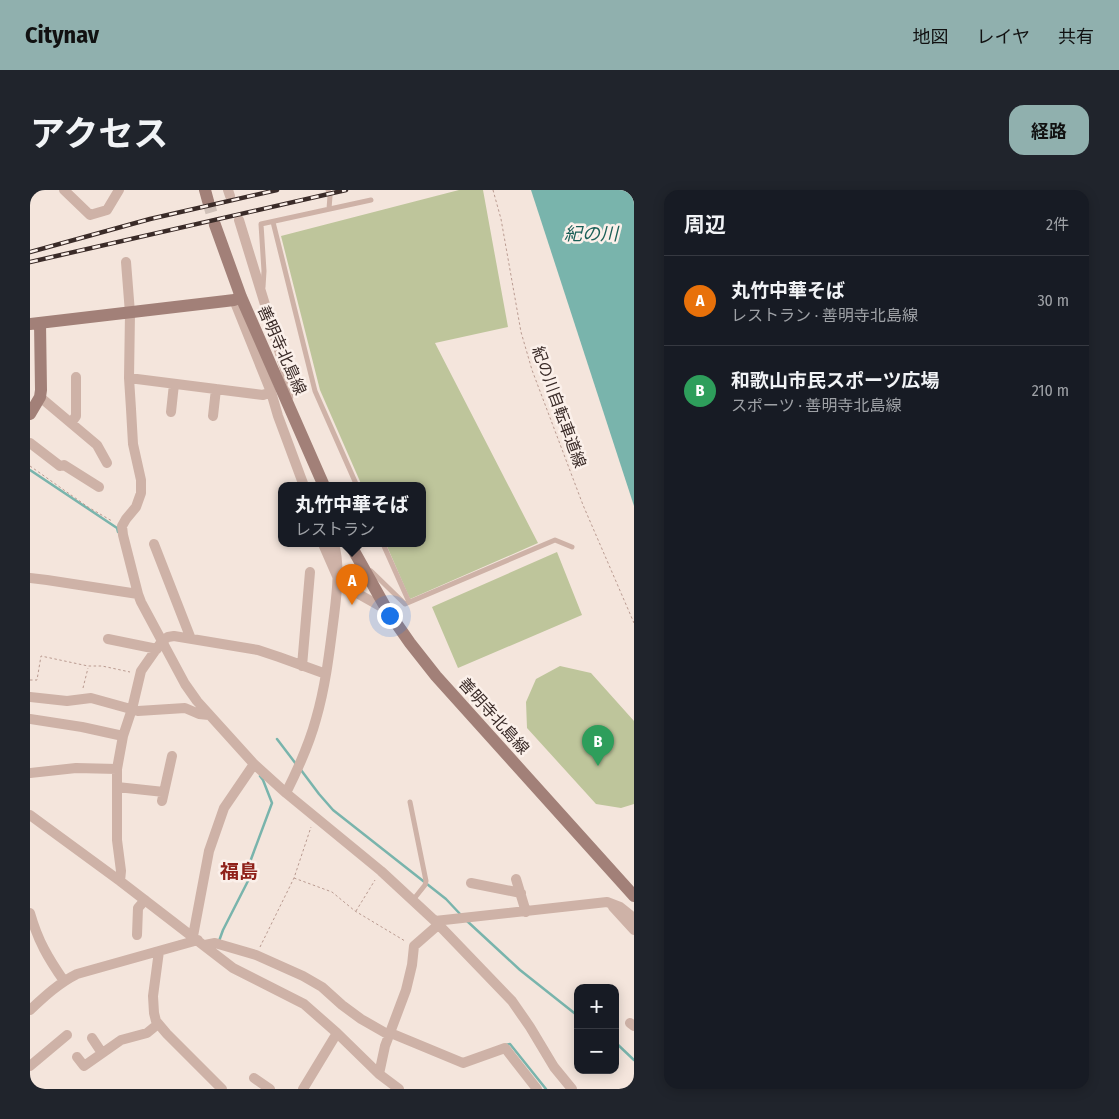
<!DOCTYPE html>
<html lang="ja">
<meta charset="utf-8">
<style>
:root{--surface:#171b24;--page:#20242c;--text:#f1f3f6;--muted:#9ea1a6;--line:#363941;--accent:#90b0ae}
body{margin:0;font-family:"Fira Sans Condensed","Noto Sans JP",sans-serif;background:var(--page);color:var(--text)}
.controls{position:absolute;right:15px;bottom:15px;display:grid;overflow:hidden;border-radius:10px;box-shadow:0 2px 12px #0003}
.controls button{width:45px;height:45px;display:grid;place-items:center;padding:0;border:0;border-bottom:1px solid var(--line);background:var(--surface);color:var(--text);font:25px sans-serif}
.you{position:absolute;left:359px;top:425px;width:18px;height:18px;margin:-12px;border:4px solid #fff;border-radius:50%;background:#1a73e8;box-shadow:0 0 0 8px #1a73e833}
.badge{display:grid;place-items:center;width:32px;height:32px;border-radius:50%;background:var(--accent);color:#fff;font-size:16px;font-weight:700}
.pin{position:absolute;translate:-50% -41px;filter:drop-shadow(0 1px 2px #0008)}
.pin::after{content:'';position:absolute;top:26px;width:18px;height:15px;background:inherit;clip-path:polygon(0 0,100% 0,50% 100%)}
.popup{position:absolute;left:248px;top:292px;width:148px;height:65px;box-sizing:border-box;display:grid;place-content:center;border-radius:10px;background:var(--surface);filter:drop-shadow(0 1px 4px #0005);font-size:16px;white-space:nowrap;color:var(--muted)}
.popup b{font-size:19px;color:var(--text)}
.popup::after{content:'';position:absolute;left:50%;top:100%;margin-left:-10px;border:10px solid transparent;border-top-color:var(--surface)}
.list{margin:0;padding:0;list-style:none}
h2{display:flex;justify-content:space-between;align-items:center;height:65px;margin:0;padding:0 20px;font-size:21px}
h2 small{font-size:16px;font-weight:400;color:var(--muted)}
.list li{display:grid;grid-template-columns:32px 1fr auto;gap:15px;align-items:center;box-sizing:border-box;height:90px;padding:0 20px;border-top:1px solid var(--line)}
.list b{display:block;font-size:19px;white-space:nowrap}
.list p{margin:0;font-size:16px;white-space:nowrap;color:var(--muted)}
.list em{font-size:16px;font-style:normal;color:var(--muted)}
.map{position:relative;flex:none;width:604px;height:899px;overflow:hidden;border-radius:15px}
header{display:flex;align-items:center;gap:30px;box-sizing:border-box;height:70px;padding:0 25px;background:var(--accent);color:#111}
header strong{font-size:24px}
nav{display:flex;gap:28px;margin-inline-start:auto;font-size:18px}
.intro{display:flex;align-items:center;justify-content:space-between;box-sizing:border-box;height:120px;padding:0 30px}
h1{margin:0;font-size:35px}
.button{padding:12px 22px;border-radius:15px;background:var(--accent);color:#111;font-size:18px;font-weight:700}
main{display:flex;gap:30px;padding:0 30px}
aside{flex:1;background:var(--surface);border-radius:15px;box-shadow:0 2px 12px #0003}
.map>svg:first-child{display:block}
.green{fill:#bec59b}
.water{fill:#79b4ac}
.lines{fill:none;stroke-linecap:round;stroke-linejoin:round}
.stream{stroke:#79b4ac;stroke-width:2.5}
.secondary-tunnel{stroke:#cfc0b8;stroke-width:12;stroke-dasharray:12 6;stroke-linecap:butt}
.path{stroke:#ba9b91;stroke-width:1;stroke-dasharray:2.5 2.5;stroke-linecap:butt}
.lane{stroke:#ceb2a7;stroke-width:5}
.street{stroke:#ceb2a7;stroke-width:10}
.secondary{stroke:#a28078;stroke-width:12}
.rail-casing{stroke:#3a2b28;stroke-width:4.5}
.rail{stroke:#fbf0ea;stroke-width:2.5;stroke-dasharray:8;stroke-linecap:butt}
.labels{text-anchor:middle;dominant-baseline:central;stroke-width:5;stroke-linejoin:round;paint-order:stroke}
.street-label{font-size:16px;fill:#3a2b28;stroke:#fbf0ea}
.water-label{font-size:18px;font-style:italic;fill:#1a5f57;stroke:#fbf0ea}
.quarter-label{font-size:19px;font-weight:bold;fill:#8f211a;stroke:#fbf0ea}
</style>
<header>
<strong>Citynav</strong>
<nav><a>地図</a><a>レイヤ</a><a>共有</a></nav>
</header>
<div class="intro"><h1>アクセス</h1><a class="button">経路</a></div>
<main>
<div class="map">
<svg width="604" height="899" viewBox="0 0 604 899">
<rect width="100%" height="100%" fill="#f4e5dc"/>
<path class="green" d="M 429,0 L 453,0 L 478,137 L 405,153 L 508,353 L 380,409 L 356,354 L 392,354 L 392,296 L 332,296 L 290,200 L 251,46 Z
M 527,362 L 552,425 L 428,478 L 402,417 Z
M 530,476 L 561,483 L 604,531 L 604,614 L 591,618 L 566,614 L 497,538 L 496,512 L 506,489 Z"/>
<path class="water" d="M 501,0 L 604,0 L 604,316 Z"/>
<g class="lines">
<path class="stream" d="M 0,280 L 87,338 L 88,342
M 247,549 L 266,574
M 271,580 L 289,604 L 303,620 L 416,709 L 431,725
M 437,731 L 490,780 L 548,826
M 189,751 L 193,740 L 220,687 L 220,672 L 242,613 L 233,590 L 230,586
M 585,852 L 604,870
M 476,855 L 480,854 L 516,899"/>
<path class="secondary-tunnel" d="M 178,11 L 185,35"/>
<path class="path" d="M 463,0 L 471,29 L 491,142 L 502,180 L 553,315 L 604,433
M 0,276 L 58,317 L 82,331
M 0,490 L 7,490 L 11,466 L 58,476 L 72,476 L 100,482
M 53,498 L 58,478
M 264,688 L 302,702 L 325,721 L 375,751
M 326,721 L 345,690
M 230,757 L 264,688 L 281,637"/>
<path class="lane" d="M 298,0 L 300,6 L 299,19
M 243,32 L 285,201 L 327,296
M 233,97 L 234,81 L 231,34 L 341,10
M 353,354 L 379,412
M 341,381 L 375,414 L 525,350 L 542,357
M 380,612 L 396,691 L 395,695 L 383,710"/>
<path class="street" d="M 34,0 L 60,25 L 77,20 L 89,0
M 198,0 L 200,6
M 209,30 L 261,199 L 257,210
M 96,72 L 100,123 L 99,188 L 101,219 L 103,254 L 111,290 L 111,303 L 106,317 L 96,329 L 92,336 L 93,345 L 108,404 L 111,412 L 155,494 L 167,511 L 224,574 L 256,603
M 204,110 L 241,202 L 248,226 L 274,296
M 99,188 L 233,205 L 241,202
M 10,207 L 67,255 L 77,273
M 141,222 L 144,194
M 183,226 L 186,199
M 41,233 L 46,226 L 46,187
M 0,253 L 30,276 L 34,275 L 69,297
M 124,354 L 161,449
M 293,354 L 307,386 L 316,397 L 357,420
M 304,354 C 311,379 306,409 303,434 C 299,466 295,498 286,529 C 279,555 268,579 256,603 L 351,681 L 405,731 L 482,811 L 500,837 L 524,877 L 542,899
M 0,388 L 17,390 L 108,404
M 78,449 L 127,459
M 272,476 L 280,382
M 0,507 L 37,511 L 61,508 L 108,521 L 155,518 L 169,524 L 179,525
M 0,529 L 52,537 L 93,546
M 0,583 L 46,578 L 87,579
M 87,597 L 134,602
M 132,611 L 142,566
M 0,625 L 90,691 L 203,778 L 274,814 L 307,843 L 349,884 L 369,899
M 486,689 L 496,722
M 90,691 L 91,681 L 87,650 L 87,579 L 93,546 L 102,519 L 111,481 L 132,451 L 138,447 L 144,446 L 228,460 L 249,467 L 296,484
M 441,693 L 491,703
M 583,717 L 604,740
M 0,723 C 8,751 18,768 34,791
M 405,731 L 577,712 L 590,717 L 604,728
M 107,745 L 108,718 L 115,710
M 163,746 L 179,661 L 194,618 L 224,574
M 175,755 L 185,753 L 226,765 L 273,786 L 292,797 L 312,815 L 331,829 L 359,845 L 363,844 L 433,873 L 475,858 L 507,899
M 129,761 L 123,806 L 124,823 L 126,831 L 137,844 L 192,899
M 0,820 C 15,806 29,793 47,784 L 168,750
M 600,833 L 604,836
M 62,848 L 72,863
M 47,867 L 54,876 L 91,850 L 117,843 L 128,834
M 0,876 L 37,845
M 349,884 L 355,856 L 376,800 L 382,775 L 384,756 L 408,735
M 224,888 L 240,899
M 273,899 L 307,843"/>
<path class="secondary" d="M 175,0 L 178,11
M 185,35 L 211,107 L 294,296
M 0,134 L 196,111 L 204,110 L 211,107
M 0,224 L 10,207 L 11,200 L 10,133
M 320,354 L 357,420 L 380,453 L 406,486 L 604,706"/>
<defs>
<path id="rail" d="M 0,62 L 120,29 L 247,0
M 0,72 L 316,0"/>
</defs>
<use href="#rail" class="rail-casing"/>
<use href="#rail" class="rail"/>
</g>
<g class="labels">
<g class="street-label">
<text transform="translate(252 160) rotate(66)">善明寺北島線</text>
<text transform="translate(529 217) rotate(70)">紀の川自転車道線</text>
<text transform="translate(464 526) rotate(48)">善明寺北島線</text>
</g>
<g class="water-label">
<text x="561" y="44">紀の川</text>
</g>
<g class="quarter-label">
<text x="209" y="681">福島</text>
</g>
</g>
</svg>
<div class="controls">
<button>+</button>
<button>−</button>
</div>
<div class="you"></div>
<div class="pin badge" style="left:322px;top:415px;background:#e8710a">A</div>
<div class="popup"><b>丸竹中華そば</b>レストラン</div>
<div class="pin badge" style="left:568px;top:576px;background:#2e9e5b">B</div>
</div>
<aside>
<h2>周辺<small>2件</small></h2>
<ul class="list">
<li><span class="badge" style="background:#e8710a">A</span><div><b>丸竹中華そば</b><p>レストラン · 善明寺北島線</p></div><em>30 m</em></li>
<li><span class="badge" style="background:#2e9e5b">B</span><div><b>和歌山市民スポーツ広場</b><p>スポーツ · 善明寺北島線</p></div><em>210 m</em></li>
</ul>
</aside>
</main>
